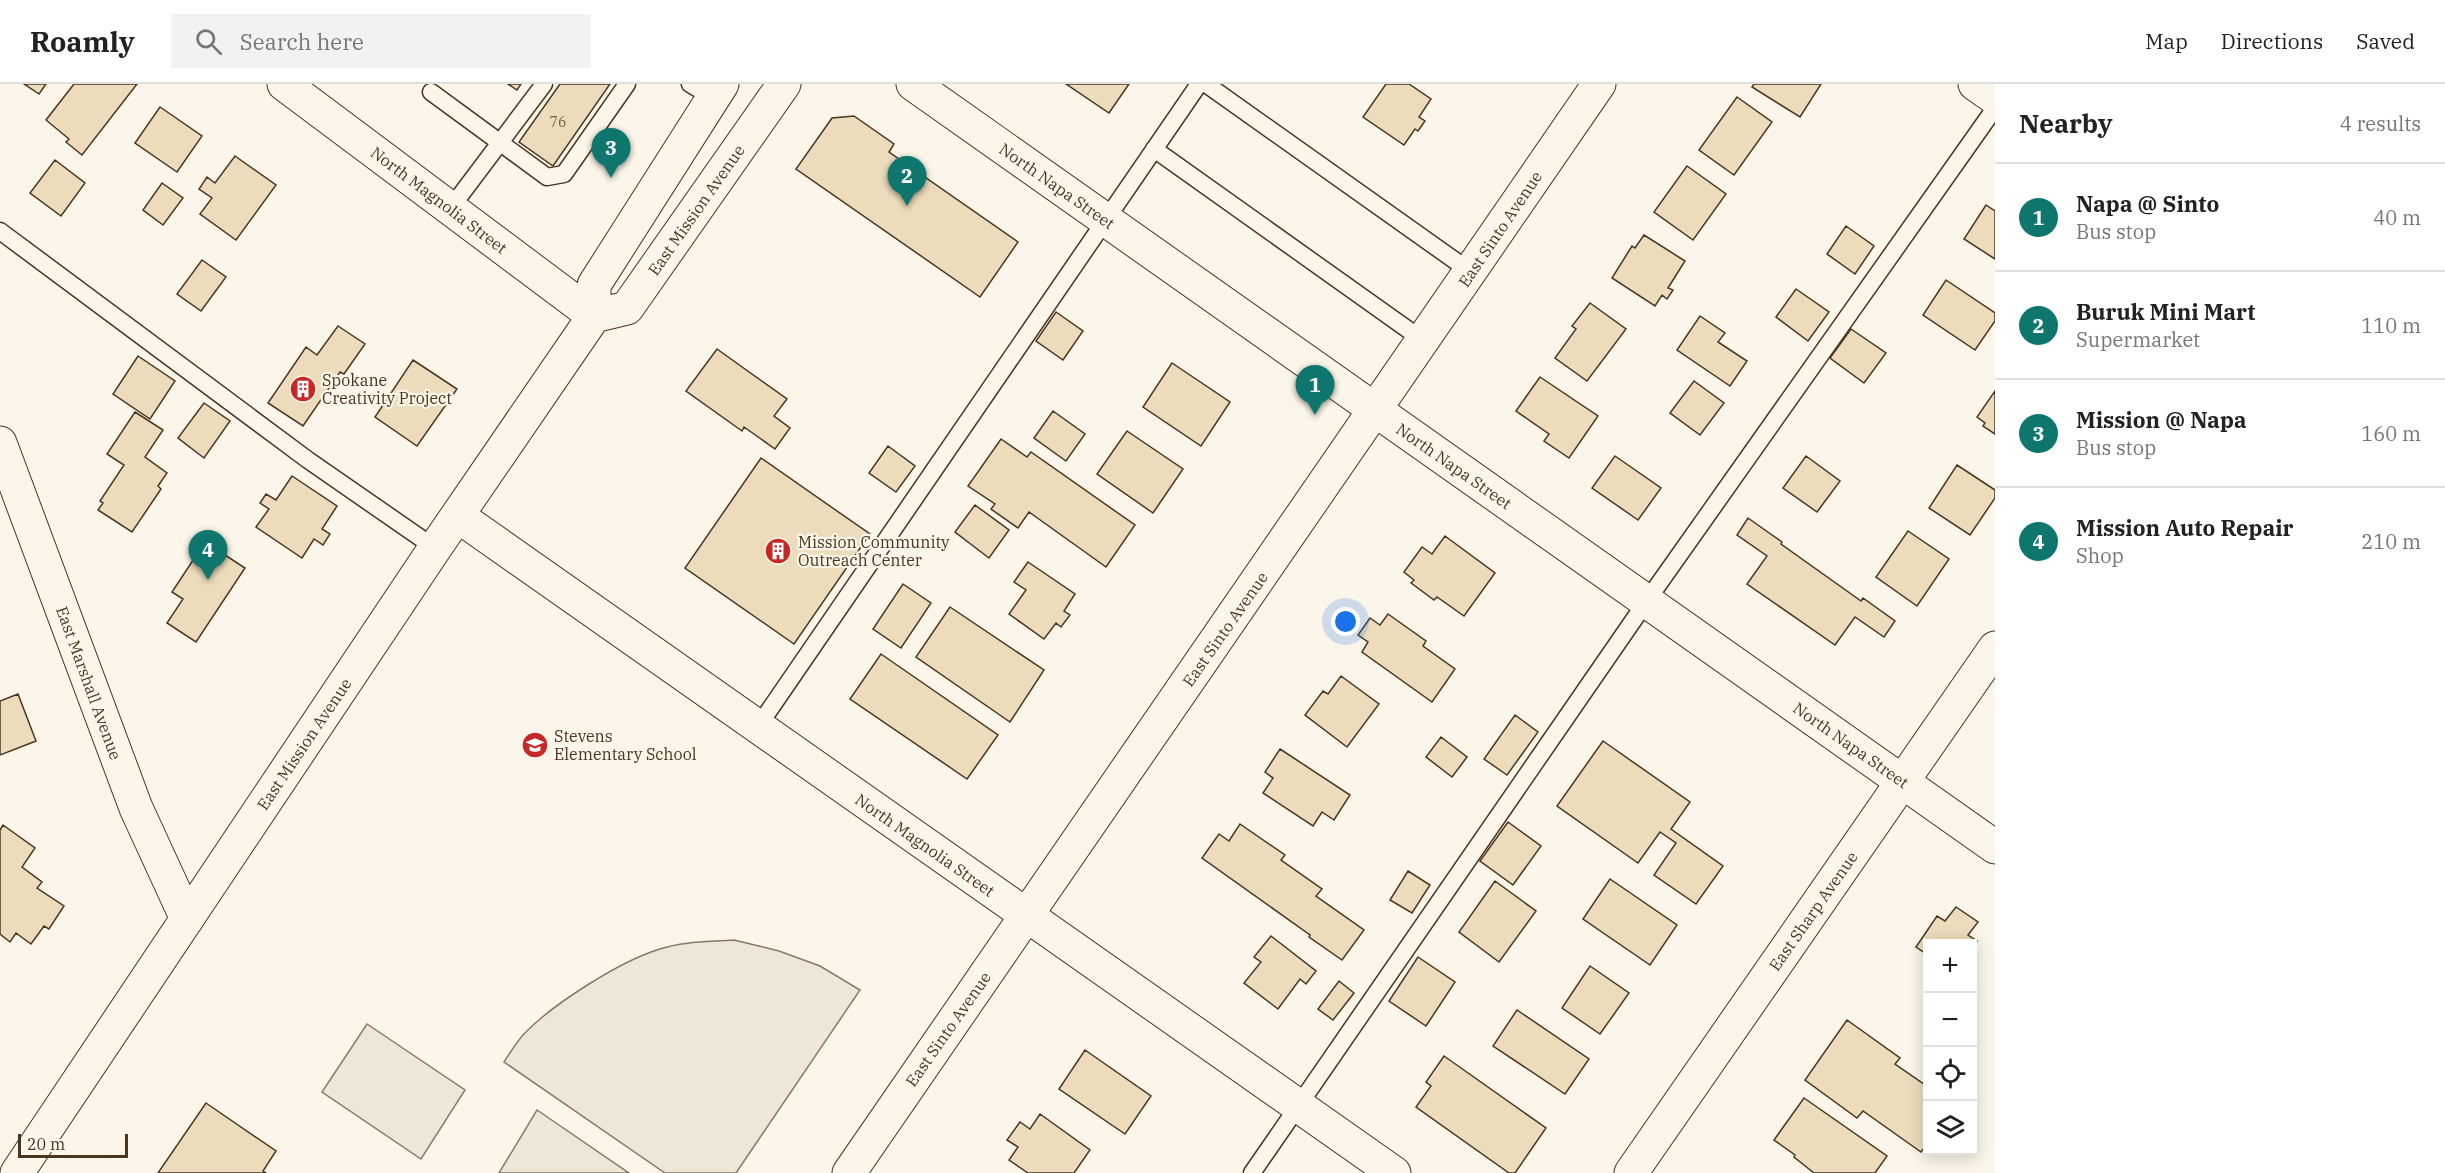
<!DOCTYPE html>
<meta charset="utf-8">
<style>
:root{--surface:#fff;--page:#f2f2f2;--text:#222;--muted:#767676;--line:#e0e0e0;--accent:#0f766e}
body{margin:0;font-family:"IBM Plex Serif",serif;background:var(--page);color:var(--text)}
.controls{position:absolute;right:18px;bottom:18px;display:grid;overflow:hidden;border-radius:0px;box-shadow:0 3px 15px #0003}
.controls button{width:54px;height:54px;display:grid;place-items:center;padding:0;border:0;border-bottom:2px solid var(--line);background:var(--surface);color:var(--text);font:30px sans-serif}
.scale{position:absolute;left:18px;bottom:15px;width:110px;box-sizing:border-box;padding-left:6px;border:3px solid #4a3520;border-top:0;font-size:16px;line-height:21px;white-space:nowrap;color:#4a3520;-webkit-text-stroke:4px #fbf6e9;paint-order:stroke}
.you{position:absolute;left:1346px;top:538px;width:21px;height:21px;margin:-15px;border:4px solid #fff;border-radius:50%;background:#1a73e8;box-shadow:0 0 0 9px #1a73e833}
.badge{display:grid;place-items:center;width:39px;height:39px;border-radius:50%;background:var(--accent);color:#fff;font-size:20px;font-weight:700}
.pin{position:absolute;translate:-50% -50px;filter:drop-shadow(0 2px 3px #0008)}
.pin::after{content:'';position:absolute;top:32px;width:21px;height:18px;background:inherit;clip-path:polygon(0 0,100% 0,50% 100%)}
.list{margin:0;padding:0;list-style:none}
h2{display:flex;justify-content:space-between;align-items:center;height:78px;margin:0;padding:0 24px;font-size:26px}
h2 small{font-size:20px;font-weight:400;color:var(--muted)}
.list li{display:grid;grid-template-columns:39px 1fr auto;gap:18px;align-items:center;box-sizing:border-box;height:108px;padding:0 24px;border-top:2px solid var(--line)}
.list b{display:block;font-size:22px;white-space:nowrap}
.list p{margin:0;font-size:20px;white-space:nowrap;color:var(--muted)}
.list em{font-size:20px;font-style:normal;color:var(--muted)}
.icon{flex:none;width:33px;height:33px;fill:none;stroke:currentColor;stroke-width:2;stroke-linecap:round;stroke-linejoin:round}
.map{position:relative;flex:none;width:1995px;height:1089px;overflow:hidden}
header{display:flex;align-items:center;gap:36px;box-sizing:border-box;height:84px;padding:0 30px;background:var(--surface);border-bottom:2px solid var(--line)}
header strong{font-size:28px}
nav{display:flex;gap:33px;margin-inline-start:auto;font-size:21px}
.search{width:420px;height:54px;background:var(--page);display:flex;align-items:center;gap:15px;box-sizing:border-box;padding:0 21px;border-radius:0px;color:var(--muted);font-size:22px}
main{display:flex}
aside{flex:1;background:var(--surface)}
.map>svg:first-child{display:block}
.green{fill:#ede6d9;stroke:#887966;stroke-width:1.5}
.building{fill:#ecdcbc;stroke:#4a3520;stroke-width:1.5}
.lines{fill:none;stroke-linecap:round;stroke-linejoin:round}
.lane-casing{stroke:#4a3520;stroke-width:19}
.street-casing{stroke:#4a3520;stroke-width:35}
.secondary-casing{stroke:#4a3520;stroke-width:35}
.primary-casing{stroke:#4a3520;stroke-width:35}
.lane{stroke:#fbf6e9;stroke-width:16}
.street{stroke:#fbf6e9;stroke-width:33}
.secondary{stroke:#fbf6e9;stroke-width:33}
.primary{stroke:#fbf6e9;stroke-width:33}
.labels{text-anchor:middle;dominant-baseline:central;stroke-width:4.5;stroke-linejoin:round;paint-order:stroke}
.number-label{font-size:14px;fill:#725f47}
.street-label{font-size:16px;fill:#4a3520;stroke:#fbf6e9}
.poi-label{font-size:16px;fill:#4a3520;stroke:#fbf6e9;text-anchor:start}
</style>
<header>
<strong>Roamly</strong>
<div class="search"><svg class="icon" aria-label="search" viewBox="0 0 24 24"><circle cx="10" cy="10" r="6"/><path d="M15 15l6 6"/></svg>Search here</div>
<nav><a>Map</a><a>Directions</a><a>Saved</a></nav>
</header>
<main>
<div class="map">
<svg width="1995" height="1089" viewBox="0 0 1995 1089">
<rect width="100%" height="100%" fill="#fbf6e9"/>
<path class="green" d="M 734,856 L 779,867 L 820,882 L 860,906 L 736,1089 L 665,1089 L 504,978 C 510,969 516,959 523,951 C 551,921 620,877 660,865 C 684,857 709,858 734,856 Z
M 367,940 L 465,1006 L 421,1075 L 322,1008 Z
M 537,1026 L 629,1089 L 499,1089 Z"/>
<path class="building" d="M 24,0 L 46,0 L 39,10 Z
M 74,0 L 137,0 L 82,71 L 66,58 L 69,55 L 46,36 Z
M 508,0 L 521,0 L 517,6 Z
M 560,0 L 610,0 L 553,82 L 519,58 Z
M 1066,0 L 1129,0 L 1109,29 Z
M 1386,0 L 1409,0 L 1431,15 L 1419,33 L 1425,37 L 1418,47 L 1415,45 L 1404,61 L 1363,33 Z
M 1754,0 L 1821,0 L 1800,33 L 1752,3 Z
M 1737,13 L 1772,38 L 1734,91 L 1699,66 Z
M 160,23 L 202,52 L 177,88 L 135,59 Z
M 854,32 L 894,60 L 889,68 L 1018,158 L 980,213 L 796,85 L 832,34 Z
M 235,72 L 276,101 L 236,156 L 200,130 L 212,114 L 199,105 L 207,93 L 215,99 Z
M 55,76 L 85,99 L 61,132 L 30,109 Z
M 1687,82 L 1726,110 L 1693,156 L 1654,128 Z
M 162,99 L 183,114 L 163,141 L 143,126 Z
M 1986,121 L 1995,127 L 1995,175 L 1964,155 Z
M 1846,142 L 1874,162 L 1855,190 L 1827,170 Z
M 1644,151 L 1685,177 L 1668,204 L 1673,206 L 1667,215 L 1662,211 L 1655,222 L 1612,194 L 1632,162 L 1635,164 Z
M 202,176 L 226,193 L 201,227 L 177,210 Z
M 1946,196 L 1995,229 L 1995,237 L 1975,266 L 1923,231 Z
M 1796,205 L 1829,228 L 1808,257 L 1776,233 Z
M 1590,219 L 1626,245 L 1587,297 L 1555,274 L 1576,245 L 1572,242 Z
M 1056,228 L 1083,247 L 1063,276 L 1036,257 Z
M 1700,232 L 1725,249 L 1718,258 L 1747,277 L 1730,302 L 1677,266 Z
M 338,242 L 365,260 L 344,290 L 340,288 L 303,342 L 268,319 L 306,263 L 317,271 Z
M 1851,245 L 1886,269 L 1864,299 L 1830,274 Z
M 717,265 L 787,315 L 774,332 L 790,344 L 775,365 L 744,343 L 742,347 L 686,307 Z
M 138,272 L 175,297 L 150,335 L 113,310 Z
M 413,276 L 457,305 L 417,362 L 375,333 Z
M 1172,279 L 1230,318 L 1201,362 L 1143,323 Z
M 1540,293 L 1598,332 L 1569,374 L 1544,357 L 1549,350 L 1516,327 Z
M 1694,297 L 1724,319 L 1700,351 L 1670,329 Z
M 1995,307 L 1995,350 L 1983,342 L 1985,339 L 1977,333 Z
M 204,319 L 230,337 L 204,374 L 178,354 Z
M 1053,327 L 1085,350 L 1066,377 L 1034,354 Z
M 135,328 L 163,346 L 145,373 L 167,389 L 158,402 L 161,405 L 132,448 L 98,426 L 103,419 L 100,417 L 124,381 L 107,370 Z
M 1127,347 L 1183,385 L 1153,429 L 1097,390 Z
M 1001,355 L 1027,373 L 1031,368 L 1135,441 L 1106,483 L 1029,428 L 1018,444 L 991,425 L 995,420 L 968,402 Z
M 888,362 L 915,382 L 896,408 L 869,389 Z
M 1615,372 L 1661,404 L 1638,436 L 1592,404 Z
M 1806,372 L 1840,397 L 1817,428 L 1783,404 Z
M 761,374 L 870,450 L 794,560 L 685,484 Z
M 1957,381 L 1995,406 L 1995,414 L 1970,451 L 1929,424 Z
M 292,392 L 337,422 L 322,445 L 330,450 L 323,461 L 314,455 L 302,474 L 256,443 L 269,425 L 260,419 L 266,410 L 276,416 Z
M 975,421 L 1009,446 L 989,474 L 955,448 Z
M 1748,434 L 1782,458 L 1781,460 L 1861,517 L 1863,514 L 1895,537 L 1884,553 L 1855,533 L 1835,561 L 1747,500 L 1767,472 L 1737,451 Z
M 1908,447 L 1949,475 L 1917,522 L 1876,493 Z
M 1445,452 L 1495,489 L 1464,532 L 1437,513 L 1434,516 L 1411,499 L 1414,496 L 1404,488 L 1422,463 L 1432,470 Z
M 205,458 L 245,484 L 196,558 L 167,539 L 183,515 L 172,508 Z
M 1028,478 L 1075,510 L 1064,527 L 1070,531 L 1061,543 L 1056,539 L 1044,555 L 1009,530 L 1026,506 L 1014,498 Z
M 903,500 L 931,519 L 901,564 L 873,545 Z
M 950,523 L 1044,586 L 1010,638 L 916,573 Z
M 1388,530 L 1426,557 L 1423,562 L 1455,585 L 1432,618 L 1362,568 L 1368,558 L 1358,551 L 1370,534 L 1380,541 Z
M 881,570 L 998,651 L 967,695 L 850,615 Z
M 1341,592 L 1379,620 L 1347,663 L 1305,631 L 1323,607 L 1328,610 Z
M 18,610 L 36,657 L 0,671 L 0,617 Z
M 1515,631 L 1538,648 L 1507,691 L 1484,675 Z
M 1441,653 L 1467,673 L 1452,693 L 1426,673 Z
M 1603,657 L 1690,718 L 1671,745 L 1723,782 L 1696,820 L 1654,791 L 1676,759 L 1660,748 L 1638,779 L 1557,722 Z
M 1280,665 L 1350,711 L 1334,736 L 1322,728 L 1313,742 L 1263,709 L 1273,694 L 1265,688 Z
M 1508,738 L 1541,762 L 1513,801 L 1480,777 Z
M 1240,740 L 1285,771 L 1281,776 L 1322,805 L 1316,812 L 1364,846 L 1342,876 L 1309,853 L 1310,851 L 1202,774 L 1219,750 L 1229,757 Z
M 3,741 L 35,764 L 22,783 L 42,798 L 37,804 L 64,822 L 49,845 L 44,842 L 31,860 L 16,849 L 10,858 L 0,850 L 0,746 Z
M 1408,787 L 1430,801 L 1412,829 L 1390,816 Z
M 1610,795 L 1677,841 L 1650,881 L 1583,835 Z
M 1495,797 L 1536,827 L 1499,878 L 1459,848 Z
M 1956,823 L 1978,838 L 1968,851 L 1977,857 L 1972,864 L 1972,860 L 1928,860 L 1928,871 L 1916,863 L 1937,832 L 1945,837 Z
M 1271,852 L 1316,887 L 1306,900 L 1300,895 L 1278,925 L 1244,899 L 1261,878 L 1254,873 Z
M 1418,873 L 1455,898 L 1426,942 L 1389,917 Z
M 1590,882 L 1629,909 L 1600,950 L 1562,924 Z
M 1339,897 L 1354,909 L 1333,936 L 1318,925 Z
M 1517,926 L 1589,975 L 1565,1010 L 1493,962 Z
M 1847,936 L 1900,974 L 1895,980 L 1928,1003 L 1928,1059 L 1921,1068 L 1863,1027 L 1857,1034 L 1805,996 Z
M 1085,966 L 1151,1012 L 1125,1050 L 1059,1005 Z
M 1444,972 L 1546,1044 L 1515,1089 L 1509,1089 L 1416,1023 L 1431,1002 L 1426,998 Z
M 1804,1014 L 1887,1072 L 1875,1089 L 1814,1089 L 1794,1073 L 1795,1071 L 1774,1056 Z
M 206,1019 L 276,1067 L 263,1087 L 266,1089 L 158,1089 Z
M 1040,1030 L 1090,1066 L 1074,1089 L 1028,1089 L 1009,1076 L 1018,1063 L 1007,1056 L 1020,1038 L 1030,1045 Z"/>
<g class="lines">
<defs>
<path id="lane" d="M 690,0 L 713,14
M 1206,0 L 1471,188
M 431,8 L 547,93 L 564,90 L 627,0
M 1154,65 L 1424,257
M 450,125 L 544,0
M 0,147 L 308,376 L 435,464
M 757,644 L 1199,0
M 1252,1089 L 1646,518 L 1995,24"/>
<path id="street" d="M 284,0 L 594,232
M 1975,0 L 1995,14
M 0,359 L 136,724 L 187,835
M 458,432 L 1394,1089
M 849,1089 L 1599,0
M 1631,1089 L 1995,564"/>
<path id="secondary" d="M 913,0 L 1995,763"/>
<path id="primary" d="M 594,232 L 627,224 L 784,0
M 17,1089 L 435,464 L 594,232 L 594,201 L 722,0"/>
</defs>
<use href="#lane" class="lane-casing"/>
<use href="#street" class="street-casing"/>
<use href="#secondary" class="secondary-casing"/>
<use href="#primary" class="primary-casing"/>
<use href="#lane" class="lane"/>
<use href="#street" class="street"/>
<use href="#secondary" class="secondary"/>
<use href="#primary" class="primary"/>
</g>
<defs>
<symbol id="building-disc" viewBox="-11 -11 22 22"><circle r="9.5" fill="#c62828" stroke="#fbf6e9"/><path d="M-4-6H4V6H1V3H-1V6H-4ZM-2.5-4.3h1.7v1.8h-1.7ZM.8-4.3h1.7v1.8H.8ZM-2.5-1h1.7V.8h-1.7ZM.8-1h1.7V.8H.8Z" fill="#fff"/></symbol>
<symbol id="school-disc" viewBox="-11 -11 22 22"><circle r="9.5" fill="#c62828" stroke="#fbf6e9"/><path d="M0-5L7-2L0 1L-7-2ZM-4 1L0 2.5L4 1V4Q0 6-4 4Z" fill="#fff"/></symbol>
</defs>
<g fill-rule="evenodd">
<use href="#building-disc" x="288" y="290" width="30" height="30"/>
<use href="#building-disc" x="763" y="452" width="30" height="30"/>
<use href="#school-disc" x="520" y="646" width="30" height="30"/>
</g>
<g class="labels">
<g class="number-label">
<text x="558" y="38">76</text>
</g>
<g class="street-label">
<text transform="translate(1057 102) rotate(35)">North Napa Street</text>
<text transform="translate(439 116) rotate(37)">North Magnolia Street</text>
<text transform="translate(696 126) rotate(-55)">East Mission Avenue</text>
<text transform="translate(1500 145) rotate(-56)">East Sinto Avenue</text>
<text transform="translate(1454 382) rotate(35)">North Napa Street</text>
<text transform="translate(1225 545) rotate(-55)">East Sinto Avenue</text>
<text transform="translate(89 599) rotate(70)">East Marshall Avenue</text>
<text transform="translate(304 660) rotate(-56)">East Mission Avenue</text>
<text transform="translate(1851 661) rotate(35)">North Napa Street</text>
<text transform="translate(925 761) rotate(35)">North Magnolia Street</text>
<text transform="translate(1813 827) rotate(-55)">East Sharp Avenue</text>
<text transform="translate(948 945) rotate(-55)">East Sinto Avenue</text>
</g>
<g class="poi-label">
<text x="322" y="296">Spokane<tspan x="322" dy="18">Creativity Project</tspan></text>
<text x="798" y="458">Mission Community<tspan x="798" dy="18">Outreach Center</tspan></text>
<text x="554" y="652">Stevens<tspan x="554" dy="18">Elementary School</tspan></text>
</g>
</g>
</svg>
<div class="controls">
<button>+</button>
<button>−</button>
<button><svg class="icon" aria-label="locate" viewBox="0 0 24 24"><circle cx="12" cy="12" r="6"/><path d="M12 2v4M12 18v4M2 12h4M18 12h4"/></svg></button>
<button><svg class="icon" aria-label="layers" viewBox="0 0 24 24"><path d="M12 4l9 5-9 5-9-5zM3 14l9 5 9-5"/></svg></button>
</div>
<div class="scale">20 m</div>
<div class="you"></div>
<div class="pin badge" style="left:1315px;top:331px">1</div>
<div class="pin badge" style="left:907px;top:122px">2</div>
<div class="pin badge" style="left:611px;top:94px">3</div>
<div class="pin badge" style="left:208px;top:496px">4</div>
</div>
<aside>
<h2>Nearby<small>4 results</small></h2>
<ul class="list">
<li><span class="badge">1</span><div><b>Napa @ Sinto</b><p>Bus stop</p></div><em>40 m</em></li>
<li><span class="badge">2</span><div><b>Buruk Mini Mart</b><p>Supermarket</p></div><em>110 m</em></li>
<li><span class="badge">3</span><div><b>Mission @ Napa</b><p>Bus stop</p></div><em>160 m</em></li>
<li><span class="badge">4</span><div><b>Mission Auto Repair</b><p>Shop</p></div><em>210 m</em></li>
</ul>
</aside>
</main>
